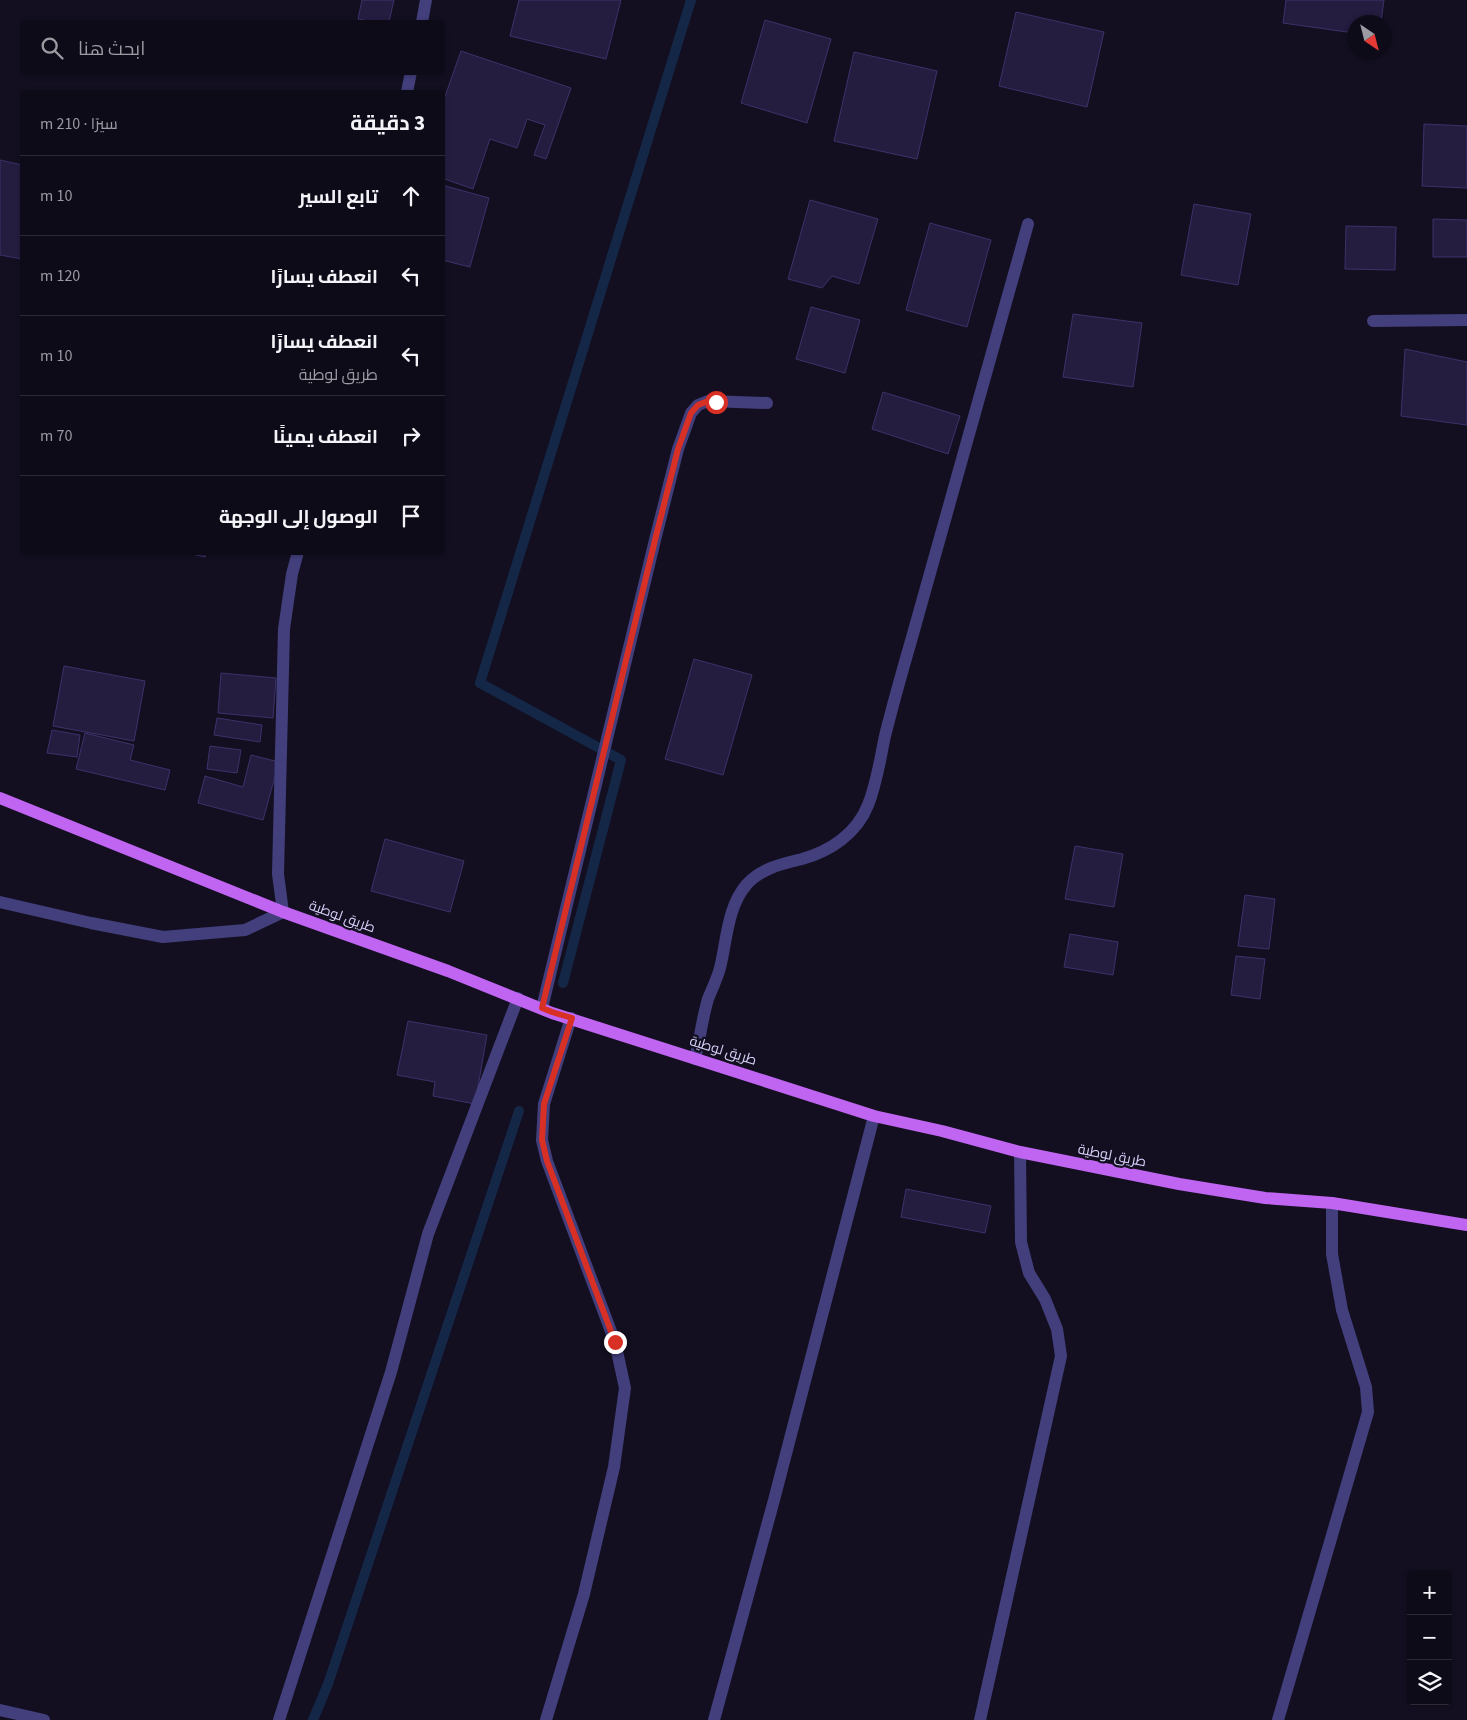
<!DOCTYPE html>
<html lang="ar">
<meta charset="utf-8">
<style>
:root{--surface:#0e0b19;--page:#171422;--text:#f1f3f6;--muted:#9b9ba2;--line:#2e2b38}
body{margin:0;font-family:"Source Sans 3",Cairo,sans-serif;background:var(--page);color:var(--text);direction:rtl}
.controls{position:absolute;right:15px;bottom:15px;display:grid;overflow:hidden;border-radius:5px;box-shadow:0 1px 4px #0004}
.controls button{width:45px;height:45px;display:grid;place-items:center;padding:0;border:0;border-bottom:1px solid var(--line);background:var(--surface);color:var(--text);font:25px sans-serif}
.compass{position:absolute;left:1347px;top:15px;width:45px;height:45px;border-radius:50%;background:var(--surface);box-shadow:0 1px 4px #0004;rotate:145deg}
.stop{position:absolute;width:15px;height:15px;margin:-11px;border:4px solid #d93025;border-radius:50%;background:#fff}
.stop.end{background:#d93025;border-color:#fff;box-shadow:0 1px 5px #0008}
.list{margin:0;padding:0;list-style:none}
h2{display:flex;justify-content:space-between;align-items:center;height:65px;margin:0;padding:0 20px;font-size:21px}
h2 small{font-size:16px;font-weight:400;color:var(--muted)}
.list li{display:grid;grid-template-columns:32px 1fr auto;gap:15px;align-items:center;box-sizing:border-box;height:80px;padding:0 20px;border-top:1px solid var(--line)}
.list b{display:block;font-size:19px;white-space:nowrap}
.list p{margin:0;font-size:16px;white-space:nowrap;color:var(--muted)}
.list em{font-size:16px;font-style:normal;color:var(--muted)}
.icon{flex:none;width:28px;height:28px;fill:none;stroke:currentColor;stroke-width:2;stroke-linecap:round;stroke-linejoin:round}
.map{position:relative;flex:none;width:1467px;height:1720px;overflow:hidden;direction:ltr}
.search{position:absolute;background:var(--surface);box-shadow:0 1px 4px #0004;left:20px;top:20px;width:425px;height:55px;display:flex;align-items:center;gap:12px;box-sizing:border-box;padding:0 18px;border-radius:5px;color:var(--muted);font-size:19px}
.panel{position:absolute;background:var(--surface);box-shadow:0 1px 4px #0004;left:20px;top:90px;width:425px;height:465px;border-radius:5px;direction:rtl}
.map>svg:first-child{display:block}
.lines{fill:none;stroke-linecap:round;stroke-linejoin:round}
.stream{stroke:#142746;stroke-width:10}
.building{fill:#251d40;stroke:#3e316a}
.minor{stroke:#423f7c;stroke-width:12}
.major{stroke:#c065f1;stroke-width:12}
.route{stroke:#d93025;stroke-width:6}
.labels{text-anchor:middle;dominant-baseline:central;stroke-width:4.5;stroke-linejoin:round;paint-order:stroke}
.street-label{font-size:14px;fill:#d9d3fb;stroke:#130f21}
</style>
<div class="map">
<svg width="1467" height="1720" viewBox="0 0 1467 1720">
<rect width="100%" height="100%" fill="#130f21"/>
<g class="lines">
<path class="stream" d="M 563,983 L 621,760 L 480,683 L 691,0
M 313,1720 L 328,1684 L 519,1111"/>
</g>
<path class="building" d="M 362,0 L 394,0 L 389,22 L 373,22 L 358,19 Z
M 519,0 L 621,0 L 606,59 L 510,36 Z
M 1286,0 L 1384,0 L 1381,22 L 1354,22 L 1354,33 L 1283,23 Z
M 1016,12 L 1104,32 L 1087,107 L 999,86 Z
M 765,20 L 831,39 L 807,123 L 741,103 Z
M 461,51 L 571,88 L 546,159 L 534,155 L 545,125 L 527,119 L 517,148 L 490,139 L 473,189 L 442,178 L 442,105 Z
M 854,52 L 937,71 L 917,159 L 834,141 Z
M 1424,124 L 1467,126 L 1467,188 L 1422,186 Z
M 0,160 L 22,165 L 22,259 L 0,255 Z
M 442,185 L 489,198 L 470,267 L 442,260 Z
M 810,200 L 878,219 L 859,284 L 832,276 L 822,288 L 788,279 Z
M 1194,204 L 1251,214 L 1238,285 L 1181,275 Z
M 1433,219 L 1467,220 L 1467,257 L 1433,257 Z
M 930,223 L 991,240 L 967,327 L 906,310 Z
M 1346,226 L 1396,227 L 1395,270 L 1345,269 Z
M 811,307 L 860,320 L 845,373 L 796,359 Z
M 1073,314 L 1142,323 L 1133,387 L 1063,377 Z
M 1405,349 L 1467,362 L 1467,425 L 1401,416 Z
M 883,392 L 960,416 L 948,454 L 872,429 Z
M 183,552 L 206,552 L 205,557 Z
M 694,659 L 752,675 L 723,775 L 665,759 Z
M 64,666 L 145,681 L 134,741 L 53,726 Z
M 221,673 L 276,678 L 273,718 L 218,713 Z
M 217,718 L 262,725 L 260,742 L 214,735 Z
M 52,730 L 80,735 L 77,757 L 47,753 Z
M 85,733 L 134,745 L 130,760 L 170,770 L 165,790 L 76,769 Z
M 210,746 L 241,750 L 237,773 L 207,769 Z
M 251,755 L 279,762 L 263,820 L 198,803 L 205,776 L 243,787 Z
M 385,839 L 464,861 L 450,912 L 371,891 Z
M 1075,846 L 1123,854 L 1114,907 L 1065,899 Z
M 1245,895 L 1275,899 L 1269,949 L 1238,946 Z
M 1070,934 L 1118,942 L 1113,975 L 1064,967 Z
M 1236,956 L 1265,959 L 1260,999 L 1231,995 Z
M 408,1021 L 487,1035 L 475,1104 L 433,1096 L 435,1082 L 397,1075 Z
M 906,1189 L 991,1206 L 985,1233 L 901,1217 Z"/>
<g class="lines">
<path class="minor" d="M 422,22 L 426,0
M 407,92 L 411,72
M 1373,321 L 1467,320
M 0,902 L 91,923 L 163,937 L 245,930 L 283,912 L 278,874 L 284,629 L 292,574 L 298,552
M 542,1008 L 655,540 L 678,449 L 691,413 L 698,405 L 708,401 L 767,403
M 695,1059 C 700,1039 702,1019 708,999 C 712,989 717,979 720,968 C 727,940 727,907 747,884 C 762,868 782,864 802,859 C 831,851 857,833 868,805 C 877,783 880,759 885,736 C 893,704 902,672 911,641 C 950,502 989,363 1028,224
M 0,1710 L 44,1720
M 279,1720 L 391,1372 L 428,1234 L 518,998
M 546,1720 L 584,1594 L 614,1467 L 625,1388 L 615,1342 L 547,1161 L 542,1140 L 544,1104 L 571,1018
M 714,1720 L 774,1500 L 874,1116
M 980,1720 L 1061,1356 L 1057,1329 L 1045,1299 L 1029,1273 L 1021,1242 L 1020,1152
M 1278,1720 L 1368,1412 L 1366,1387 L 1342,1310 L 1332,1254 L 1332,1203"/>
<path class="major" d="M 0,798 L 283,912 L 448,971 L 552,1013 L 874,1116 L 942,1131 L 1020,1152 L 1179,1184 L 1265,1198 L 1332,1203 L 1467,1225"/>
</g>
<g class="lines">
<path class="route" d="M 615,1342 L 547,1161 L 542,1140 L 544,1104 L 572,1018 L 552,1012 L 542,1008 L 655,540 L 678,449 L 691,413 L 698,405 L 708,401 L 716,402"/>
</g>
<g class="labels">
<g class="street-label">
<text transform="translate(342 917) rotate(20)">طريق لوطية</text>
<text transform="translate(723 1051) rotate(17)">طريق لوطية</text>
<text transform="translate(1112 1156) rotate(11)">طريق لوطية</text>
</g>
</g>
</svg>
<div class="controls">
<button>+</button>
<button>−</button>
<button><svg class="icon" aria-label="layers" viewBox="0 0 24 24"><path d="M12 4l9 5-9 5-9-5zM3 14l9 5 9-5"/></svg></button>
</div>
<svg class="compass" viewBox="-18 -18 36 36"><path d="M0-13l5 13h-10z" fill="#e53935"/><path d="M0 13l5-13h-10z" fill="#9b9ba2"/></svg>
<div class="stop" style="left:716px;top:402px"></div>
<div class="stop end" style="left:615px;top:1342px"></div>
<div class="search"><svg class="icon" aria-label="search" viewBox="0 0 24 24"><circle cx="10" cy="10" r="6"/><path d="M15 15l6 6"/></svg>ابحث هنا</div>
<section class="panel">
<h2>3 دقيقة<small>سيرًا · 210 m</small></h2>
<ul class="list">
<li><svg class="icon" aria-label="ahead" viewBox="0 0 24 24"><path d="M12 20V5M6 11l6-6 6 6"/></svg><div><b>تابع السير</b></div><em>10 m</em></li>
<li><svg class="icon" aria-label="left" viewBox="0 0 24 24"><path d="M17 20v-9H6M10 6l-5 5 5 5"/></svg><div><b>انعطف يسارًا</b></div><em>120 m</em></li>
<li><svg class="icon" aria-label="left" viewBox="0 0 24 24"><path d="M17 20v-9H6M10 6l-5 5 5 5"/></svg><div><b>انعطف يسارًا</b><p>طريق لوطية</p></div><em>10 m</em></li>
<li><svg class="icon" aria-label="right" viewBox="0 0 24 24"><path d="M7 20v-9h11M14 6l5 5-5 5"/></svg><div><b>انعطف يمينًا</b></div><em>70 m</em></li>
<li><svg class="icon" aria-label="arrive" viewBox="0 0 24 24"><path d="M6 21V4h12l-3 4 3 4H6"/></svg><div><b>الوصول إلى الوجهة</b></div></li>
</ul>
</section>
</div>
